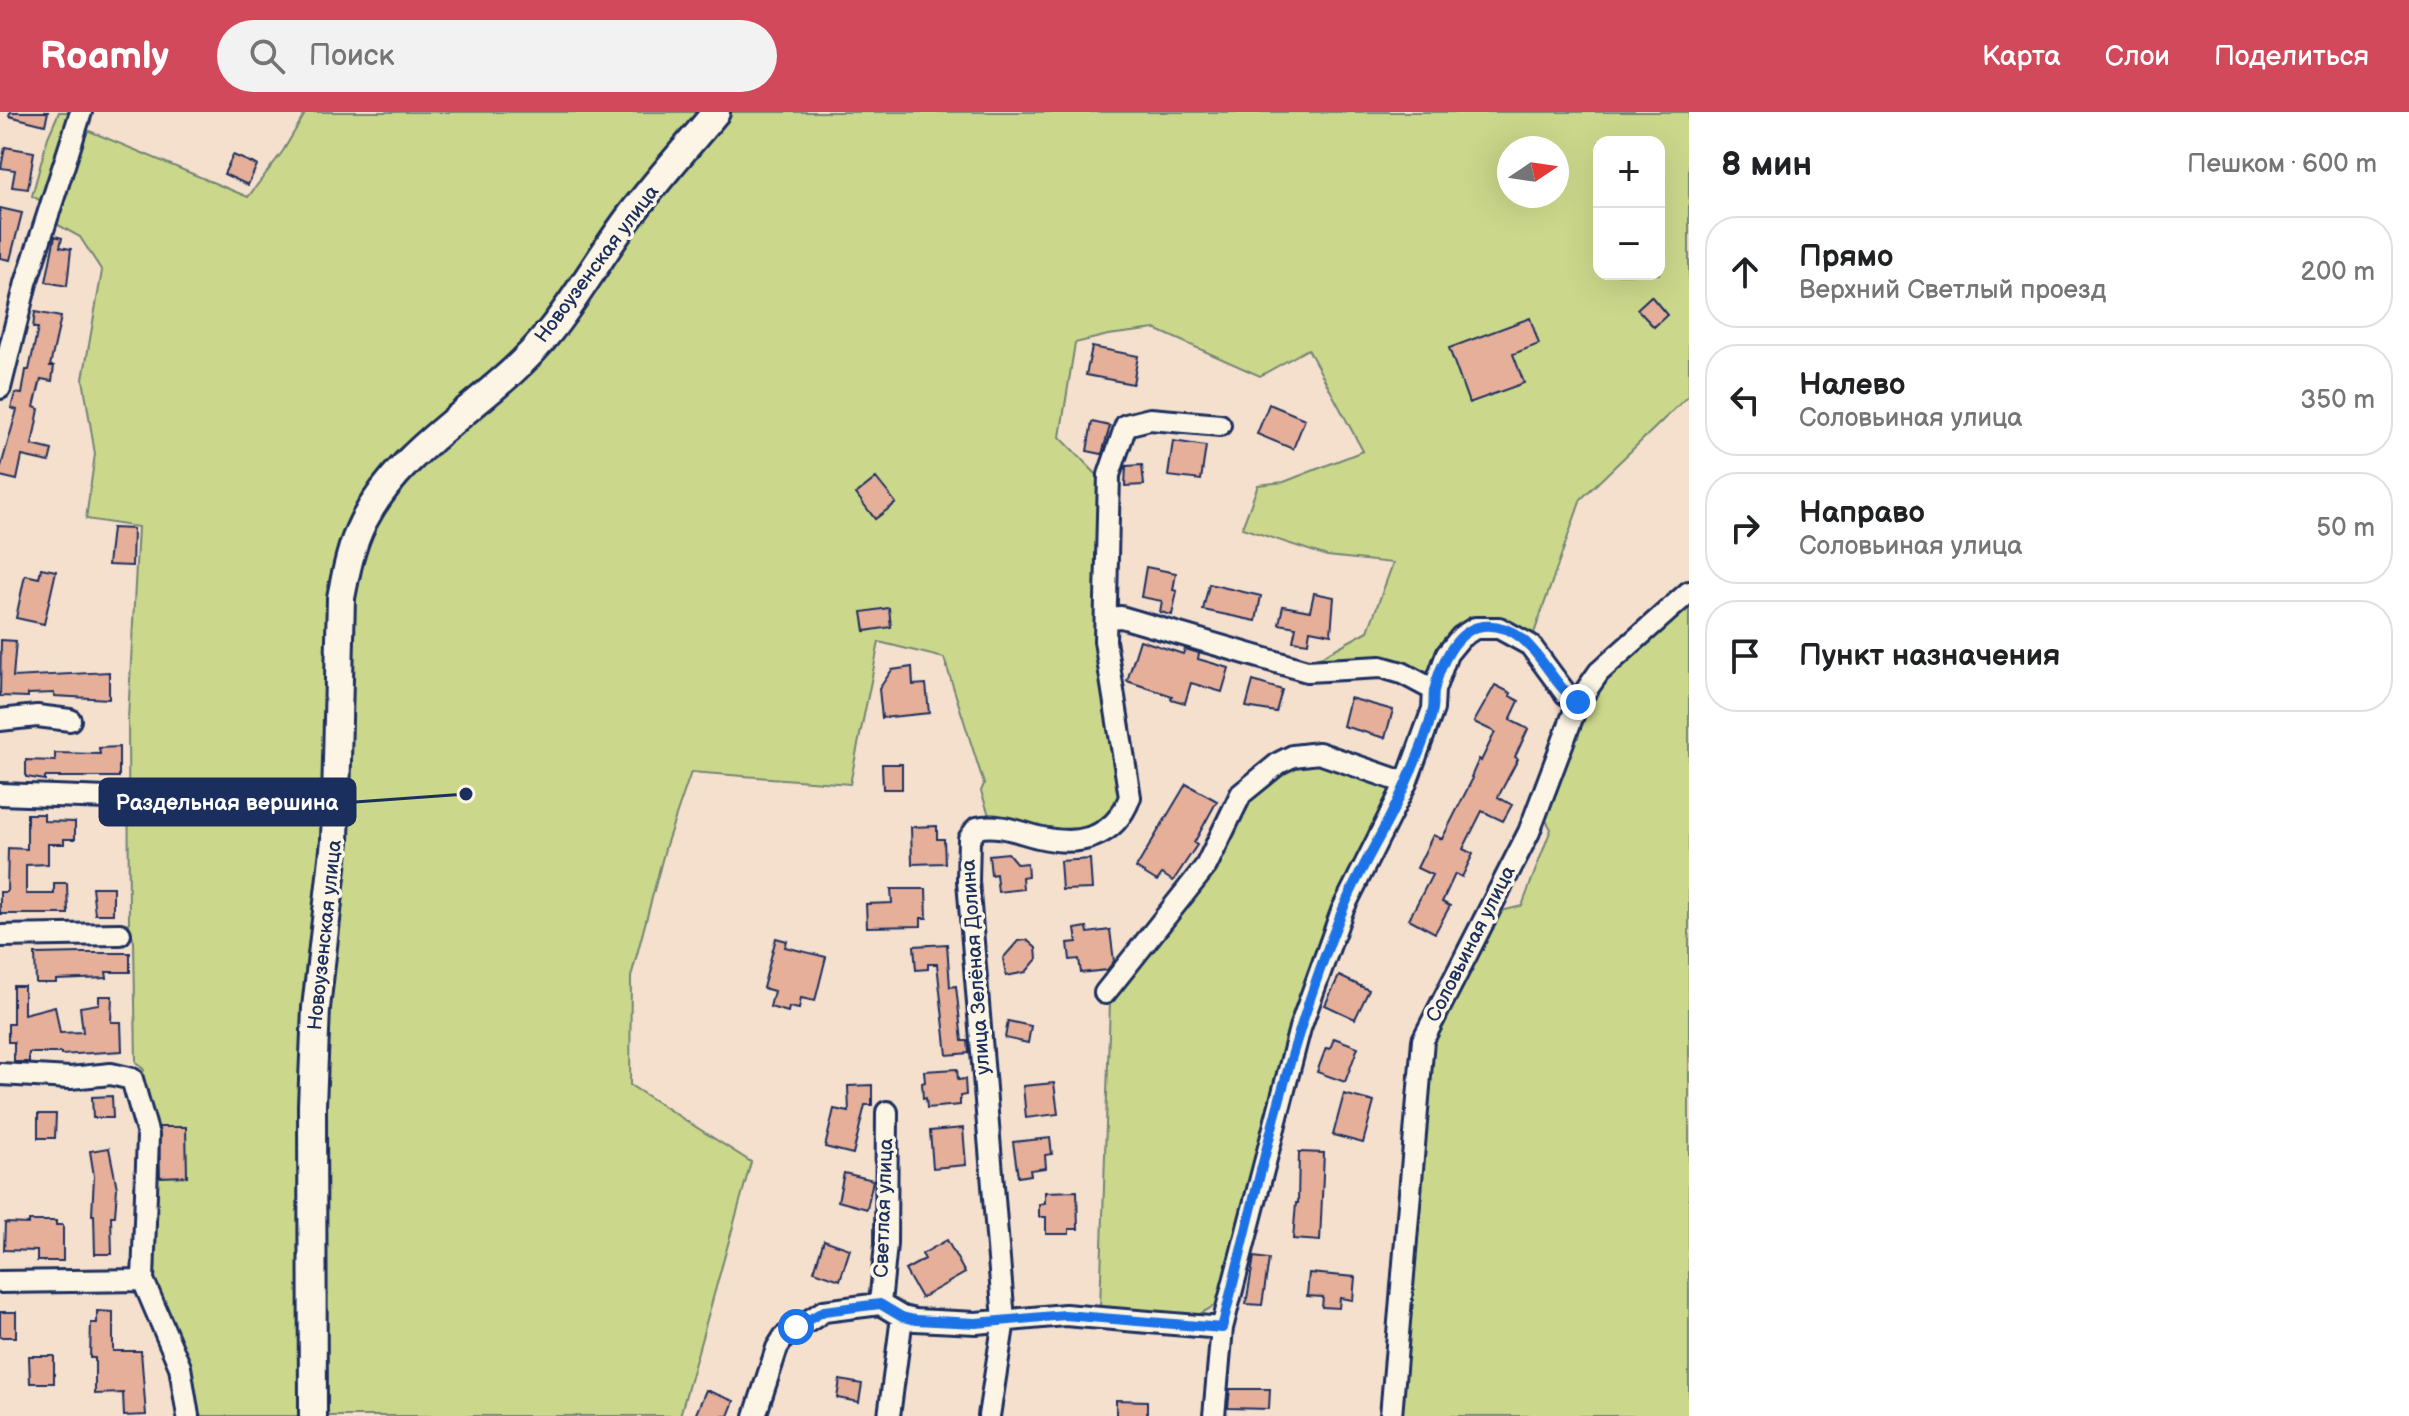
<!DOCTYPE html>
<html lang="ru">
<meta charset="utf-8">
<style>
:root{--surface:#fff;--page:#f2f2f2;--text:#202124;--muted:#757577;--line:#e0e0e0;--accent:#d1495b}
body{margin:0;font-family:"Balsamiq Sans",sans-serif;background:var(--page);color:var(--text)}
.controls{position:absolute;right:24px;top:24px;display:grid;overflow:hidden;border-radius:16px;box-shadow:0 8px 32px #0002}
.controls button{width:72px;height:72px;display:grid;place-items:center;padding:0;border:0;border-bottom:2px solid var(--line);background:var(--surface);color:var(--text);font:40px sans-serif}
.compass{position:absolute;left:1497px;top:24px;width:72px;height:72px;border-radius:50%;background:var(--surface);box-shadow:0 8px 32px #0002;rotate:77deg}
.stop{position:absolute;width:24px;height:24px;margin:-18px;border:6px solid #1a73e8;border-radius:50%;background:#fff}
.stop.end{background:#1a73e8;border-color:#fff;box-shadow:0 2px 8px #0008}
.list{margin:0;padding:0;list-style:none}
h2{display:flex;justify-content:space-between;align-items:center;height:104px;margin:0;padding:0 32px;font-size:34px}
h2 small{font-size:26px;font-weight:400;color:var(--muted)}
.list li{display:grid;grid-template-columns:52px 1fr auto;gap:24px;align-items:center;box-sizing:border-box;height:112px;margin:0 16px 16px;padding:0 16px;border:2px solid var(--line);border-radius:32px}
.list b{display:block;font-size:30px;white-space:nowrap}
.list p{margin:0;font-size:26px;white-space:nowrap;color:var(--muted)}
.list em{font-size:26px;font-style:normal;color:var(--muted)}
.icon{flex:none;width:44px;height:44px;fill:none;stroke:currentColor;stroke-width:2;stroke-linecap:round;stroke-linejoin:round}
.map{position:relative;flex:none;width:1689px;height:1304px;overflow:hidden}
header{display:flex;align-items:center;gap:48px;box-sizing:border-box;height:112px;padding:0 40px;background:var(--accent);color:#fff}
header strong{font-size:38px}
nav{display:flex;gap:44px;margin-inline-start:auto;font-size:28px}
.search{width:560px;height:72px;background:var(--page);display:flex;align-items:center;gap:20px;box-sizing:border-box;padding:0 28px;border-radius:44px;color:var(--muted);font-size:30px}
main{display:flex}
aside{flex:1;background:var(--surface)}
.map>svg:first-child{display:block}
.green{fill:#cbd88b;stroke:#738474;stroke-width:2;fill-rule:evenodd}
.building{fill:#e5af9a;stroke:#1b2f5e;stroke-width:2}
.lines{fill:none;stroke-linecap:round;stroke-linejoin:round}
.minor-casing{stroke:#1b2f5e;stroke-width:26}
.major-casing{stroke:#1b2f5e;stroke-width:32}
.minor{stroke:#fcf5e5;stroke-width:20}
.major{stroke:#fcf5e5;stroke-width:26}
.route{stroke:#1a73e8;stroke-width:10}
.labels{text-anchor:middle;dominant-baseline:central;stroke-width:7;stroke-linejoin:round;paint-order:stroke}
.street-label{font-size:20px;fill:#1b2f5e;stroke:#fcf5e5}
.leader{fill:none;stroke:#1b2f5e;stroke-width:3}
.callout-dot{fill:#1b2f5e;stroke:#fcf5e5;stroke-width:3}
.callout{fill:#1b2f5e;stroke:#1b2f5e;stroke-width:3}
.callout-label{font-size:22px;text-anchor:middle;font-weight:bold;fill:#fff}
</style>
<header>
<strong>Roamly</strong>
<div class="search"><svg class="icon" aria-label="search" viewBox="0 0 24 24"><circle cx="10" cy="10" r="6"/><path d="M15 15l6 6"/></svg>Поиск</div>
<nav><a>Карта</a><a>Слои</a><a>Поделиться</a></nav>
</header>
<main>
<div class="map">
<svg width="1689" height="1304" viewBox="0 0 1689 1304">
<rect width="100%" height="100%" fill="#f5e0ce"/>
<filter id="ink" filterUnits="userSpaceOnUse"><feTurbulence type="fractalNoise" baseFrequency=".0125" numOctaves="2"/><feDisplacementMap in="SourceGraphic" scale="16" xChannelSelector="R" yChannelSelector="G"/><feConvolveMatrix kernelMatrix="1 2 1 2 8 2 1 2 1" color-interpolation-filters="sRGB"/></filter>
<g filter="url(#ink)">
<path class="green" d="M 59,0 L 76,0 L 43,90 L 32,84 L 48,25 Z
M 306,0 L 706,0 L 545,214 L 356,405 L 305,1304 L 194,1304 L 149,1161 L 138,969 L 144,958 L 136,950 L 134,830 L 129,812 L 128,607 L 138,415 L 86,407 L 95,342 L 83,267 L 102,159 L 80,125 L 51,109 L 80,15 L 248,85 L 283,39 Z
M 729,0 L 1689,0 L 1689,283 L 1581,387 L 1533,524 L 1501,509 L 1482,507 L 1429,564 L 1306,553 L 1368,519 L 1393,451 L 1327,444 L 1242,416 L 1258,373 L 1284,370 L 1363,339 L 1308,237 L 1260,264 L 1155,217 L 1108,223 L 1075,231 L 1060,325 L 1099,365 L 1099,531 L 1122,685 L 1116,700 L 1095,717 L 1043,720 L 989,703 L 981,679 L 984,672 L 944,546 L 879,530 L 850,672 L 691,660 L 666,733 L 631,865 L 630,973 L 751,1050 L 680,1304 L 321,1304 L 319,993 L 351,486 C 360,437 371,414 399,372 L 586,179 ZM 1599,30 L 1659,30 L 1659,162 L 1599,162 ZM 1509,36 L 1557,36 L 1557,84 L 1509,84 Z
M 1689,488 L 1689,1304 L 1401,1304 L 1429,936 L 1497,800 L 1522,794 L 1551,717 L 1544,705 L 1585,597 L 1606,567 Z
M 1305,646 L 1392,675 L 1394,683 L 1336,797 L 1218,1192 L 1198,1203 L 1100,1196 L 1110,890 L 1212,759 L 1249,687 L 1282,657 Z"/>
<path class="building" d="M 10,0 L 48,0 L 45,13 L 9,4 Z
M 5,35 L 34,40 L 28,77 L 12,75 L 15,58 L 1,56 Z
M 233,43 L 257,53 L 248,73 L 224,62 Z
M 0,96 L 22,101 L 10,148 L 0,146 Z
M 55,124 L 62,126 L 60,135 L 71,137 L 67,174 L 46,170 Z
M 1651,184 L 1667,203 L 1654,215 L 1637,197 Z
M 35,200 L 61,205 L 50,254 L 54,254 L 52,269 L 41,267 L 34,295 L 39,297 L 32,333 L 52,338 L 49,350 L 22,344 L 17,368 L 0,364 L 0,358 L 17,298 L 11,296 L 15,281 L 22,282 L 26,258 L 29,258 L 38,216 L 33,216 Z
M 1530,206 L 1539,232 L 1513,242 L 1524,271 L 1469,291 L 1449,236 Z
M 1092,235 L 1138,244 L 1133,272 L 1086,263 Z
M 1269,292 L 1305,307 L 1293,337 L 1257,322 Z
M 1092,310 L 1110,314 L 1102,342 L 1087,339 Z
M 1173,329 L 1206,334 L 1201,368 L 1168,364 Z
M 1142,353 L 1144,373 L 1125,374 L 1126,354 Z
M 876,366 L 896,391 L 875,407 L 856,382 Z
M 112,416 L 133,417 L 132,454 L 108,453 Z
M 1146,455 L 1176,461 L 1173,478 L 1177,479 L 1172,503 L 1160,500 L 1162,489 L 1141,485 Z
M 41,456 L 56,459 L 44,512 L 16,506 L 25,463 L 39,466 Z
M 1209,472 L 1261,484 L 1256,509 L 1203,498 Z
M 1314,481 L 1334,485 L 1331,522 L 1310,518 L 1308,531 L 1293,529 L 1296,515 L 1279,512 L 1283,494 L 1310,499 Z
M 889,496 L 891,515 L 865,519 L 862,500 Z
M 1,528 L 16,529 L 13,565 L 109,560 L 109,587 L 54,584 L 54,581 L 28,582 L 28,585 L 0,584 Z
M 1140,528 L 1183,542 L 1185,537 L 1199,541 L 1198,547 L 1229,556 L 1222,580 L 1191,571 L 1185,591 L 1171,587 L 1172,584 L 1127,569 Z
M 912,555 L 913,573 L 926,572 L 929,601 L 882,606 L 879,577 L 892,558 Z
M 1253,569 L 1282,578 L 1276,600 L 1246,595 Z
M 1495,573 L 1511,581 L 1510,584 L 1519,589 L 1510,608 L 1528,617 L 1515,645 L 1518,647 L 1498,685 L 1512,693 L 1503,709 L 1482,699 L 1463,737 L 1473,742 L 1462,765 L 1455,762 L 1442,790 L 1450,794 L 1435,821 L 1409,807 L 1432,763 L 1417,756 L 1433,723 L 1442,727 L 1473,666 L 1471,665 L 1479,647 L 1481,649 L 1495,620 L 1474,610 Z
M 1350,586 L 1393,598 L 1385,626 L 1343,614 Z
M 119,635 L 119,665 L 45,665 L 45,668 L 26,665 L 26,648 L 55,649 L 55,641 L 100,642 L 99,636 Z
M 882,652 L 902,652 L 902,677 L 883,677 Z
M 1186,672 L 1217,689 L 1194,731 L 1197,733 L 1173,769 L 1162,762 L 1157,769 L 1136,756 Z
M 27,702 L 44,702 L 44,709 L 75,710 L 75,727 L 64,727 L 64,732 L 48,732 L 48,752 L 26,753 L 26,782 L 54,782 L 54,771 L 67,771 L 68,802 L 0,802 L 0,780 L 7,780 L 8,736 L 27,737 Z
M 937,714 L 937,727 L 944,727 L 945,751 L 912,752 L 911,715 Z
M 1008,741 L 1017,752 L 1027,751 L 1028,764 L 1022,765 L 1023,777 L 998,780 L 996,762 L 991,763 L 989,743 Z
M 1090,747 L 1092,777 L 1062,778 L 1060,749 Z
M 92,775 L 113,775 L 113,802 L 95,802 Z
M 891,777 L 926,777 L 927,806 L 921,806 L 921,814 L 867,815 L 866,792 L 892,791 Z
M 1087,815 L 1088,821 L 1110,818 L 1114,849 L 1107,858 L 1081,861 L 1079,847 L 1070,848 L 1068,831 L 1077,830 L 1075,817 Z
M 776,826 L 787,829 L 785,835 L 826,845 L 815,889 L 801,886 L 799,897 L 789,895 L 788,900 L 770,895 L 774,879 L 763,876 Z
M 1027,828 L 1036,836 L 1037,847 L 1026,860 L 1006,864 L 1003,846 L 1018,829 Z
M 947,832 L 950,875 L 956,874 L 962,929 L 968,929 L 969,941 L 947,943 L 937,852 L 928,852 L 928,857 L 916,858 L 914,834 Z
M 83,841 L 130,841 L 130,860 L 106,860 L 107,866 L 56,868 L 56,871 L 36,871 L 35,842 Z
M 1339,864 L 1369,878 L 1355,907 L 1325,893 Z
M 13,874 L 24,874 L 24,902 L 55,894 L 60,921 L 83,920 L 80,895 L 99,892 L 99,884 L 112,884 L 111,910 L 121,910 L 122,939 L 61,943 L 61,941 L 29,941 L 29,950 L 14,950 L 14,930 L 8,930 L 8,912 L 13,912 Z
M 1008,909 L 1031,914 L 1028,931 L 1005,926 Z
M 1334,926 L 1358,935 L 1345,970 L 1317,960 L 1326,936 L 1330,937 Z
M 957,957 L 958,968 L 965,967 L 966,983 L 960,984 L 960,993 L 927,996 L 926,986 L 923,987 L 922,971 L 925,970 L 924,959 Z
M 1054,971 L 1058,1002 L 1026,1006 L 1023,974 Z
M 872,973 L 872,993 L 865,993 L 853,1042 L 825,1035 L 834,997 L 849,1000 L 848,974 Z
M 1344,982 L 1374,990 L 1363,1031 L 1333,1023 Z
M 112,984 L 113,1006 L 93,1006 L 92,985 Z
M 38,1002 L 56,1002 L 55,1026 L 38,1026 Z
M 159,1015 L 186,1015 L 187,1064 L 160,1065 Z
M 963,1016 L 966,1053 L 933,1056 L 930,1019 Z
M 1050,1026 L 1052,1042 L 1045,1043 L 1046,1056 L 1030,1058 L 1031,1063 L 1018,1065 L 1013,1030 Z
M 109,1036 L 117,1076 L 115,1104 L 111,1104 L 112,1142 L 95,1142 L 94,1103 L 92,1103 L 94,1064 L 90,1039 Z
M 1299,1040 L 1324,1041 L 1320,1129 L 1293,1127 L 1296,1091 L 1298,1091 Z
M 844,1061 L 873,1068 L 867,1097 L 838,1089 Z
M 1077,1079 L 1078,1117 L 1069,1117 L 1069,1122 L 1046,1122 L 1046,1105 L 1039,1105 L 1039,1092 L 1045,1091 L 1045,1080 Z
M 29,1109 L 56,1109 L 56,1113 L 63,1113 L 63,1149 L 37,1149 L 37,1139 L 4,1138 L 5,1111 L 29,1112 Z
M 824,1128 L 850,1137 L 840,1168 L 814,1159 Z
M 947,1128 L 965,1161 L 921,1186 L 905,1158 L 925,1147 L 922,1142 Z
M 1254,1145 L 1269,1147 L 1262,1193 L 1246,1192 Z
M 1309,1161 L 1355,1165 L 1353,1188 L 1340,1186 L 1339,1196 L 1322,1195 L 1323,1185 L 1307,1184 Z
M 97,1199 L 113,1200 L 113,1239 L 141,1239 L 146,1303 L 124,1304 L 123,1281 L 95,1282 L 95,1246 L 90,1246 L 91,1211 L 97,1211 Z
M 0,1200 L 16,1200 L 16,1225 L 0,1225 Z
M 29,1244 L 54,1244 L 54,1271 L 30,1271 Z
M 840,1268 L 862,1272 L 859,1290 L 837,1286 Z
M 1230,1277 L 1270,1277 L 1269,1297 L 1228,1296 Z
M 706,1278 L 734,1289 L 728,1304 L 695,1304 Z
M 1116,1288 L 1147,1289 L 1147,1304 L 1116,1304 Z"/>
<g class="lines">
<defs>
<path id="minor" d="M 0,276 L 26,171 L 81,0
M 1106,506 L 1121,505 L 1307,559 L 1381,555 L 1402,561 L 1434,578
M 0,608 L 37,604 L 70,608
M 0,682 L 108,686
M 0,824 L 120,822
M 1105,881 L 1206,754 L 1241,682 L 1279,651 L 1293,644 L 1319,641 L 1406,671
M 0,962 L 70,966 L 111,962 L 132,967 L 148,1023 L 143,1168 L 180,1255 L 188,1304
M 0,1170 L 143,1168
M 880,1192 L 886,1132 L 887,1000
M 755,1304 L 777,1236 L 784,1225 L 824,1199 L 880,1192 L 902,1205 L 915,1208 L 976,1211 L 1065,1203 L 1222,1216
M 889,1304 L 902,1205
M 989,1304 L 1004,1208 L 968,769 L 969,727 L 977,716 C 998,711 1018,720 1038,725 C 1079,735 1115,726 1130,685 L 1105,529 L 1109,363 L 1126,313 L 1150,307 L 1220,313
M 1214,1304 L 1222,1216 L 1300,916 L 1342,799 L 1406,671 L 1433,597 L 1434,578 L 1447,542 L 1461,525 L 1475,516 L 1499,516 L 1530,533 L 1566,582 L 1578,590
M 1391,1304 L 1423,928 L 1529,720 L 1578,590 L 1599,560 L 1689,480"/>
<path id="major" d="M 313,1304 L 312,993 L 316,896 L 335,729 L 341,486 C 346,460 351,434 363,410 C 405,328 495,290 550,219 C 579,183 602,141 630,104 C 657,68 687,35 716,0"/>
</defs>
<use href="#minor" class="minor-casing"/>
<use href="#major" class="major-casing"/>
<use href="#minor" class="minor"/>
<use href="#major" class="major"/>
</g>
</g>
<g class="lines" filter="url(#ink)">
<path class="route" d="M 796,1215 L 824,1199 L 880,1192 L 902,1205 L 915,1208 L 976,1211 L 1065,1203 L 1222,1216 C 1257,1077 1287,935 1341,802 C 1359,757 1387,716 1406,671 C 1416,649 1428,621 1433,597 C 1434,591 1433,585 1434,579 C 1439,556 1455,517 1483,514 C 1533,510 1545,569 1578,590"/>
</g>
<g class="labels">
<g class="street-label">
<text transform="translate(597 152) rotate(-53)">Новоузенская улица</text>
<text transform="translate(325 823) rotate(-84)">Новоузенская улица</text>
<text transform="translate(1471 832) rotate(-63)">Соловьиная улица</text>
<text transform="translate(976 855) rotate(-94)">улица Зелёная Долина</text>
<text transform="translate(884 1096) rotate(-88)">Светлая улица</text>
</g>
</g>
<path class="leader" d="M466 682L355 690"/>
<circle class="callout-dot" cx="466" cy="682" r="8"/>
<rect class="callout" x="100" y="667" width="255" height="46" rx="8"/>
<g class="callout-label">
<text x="227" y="698">Раздельная вершина</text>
</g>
</svg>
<div class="controls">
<button>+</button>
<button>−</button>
</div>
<svg class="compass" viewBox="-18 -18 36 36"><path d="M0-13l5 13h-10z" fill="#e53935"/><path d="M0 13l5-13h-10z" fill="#757577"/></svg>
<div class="stop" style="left:796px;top:1215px"></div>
<div class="stop end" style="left:1578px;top:590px"></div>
</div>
<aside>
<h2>8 мин<small>Пешком · 600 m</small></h2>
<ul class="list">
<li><svg class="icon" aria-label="ahead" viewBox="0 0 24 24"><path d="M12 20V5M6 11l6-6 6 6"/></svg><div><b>Прямо</b><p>Верхний Светлый проезд</p></div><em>200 m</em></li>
<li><svg class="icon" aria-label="left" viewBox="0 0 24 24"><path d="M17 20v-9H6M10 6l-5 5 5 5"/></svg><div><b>Налево</b><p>Соловьиная улица</p></div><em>350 m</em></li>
<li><svg class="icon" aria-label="right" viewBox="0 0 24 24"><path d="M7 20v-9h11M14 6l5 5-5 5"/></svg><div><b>Направо</b><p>Соловьиная улица</p></div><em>50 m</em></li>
<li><svg class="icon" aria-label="arrive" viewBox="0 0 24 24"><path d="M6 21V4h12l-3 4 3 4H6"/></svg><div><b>Пункт назначения</b></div></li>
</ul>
</aside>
</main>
